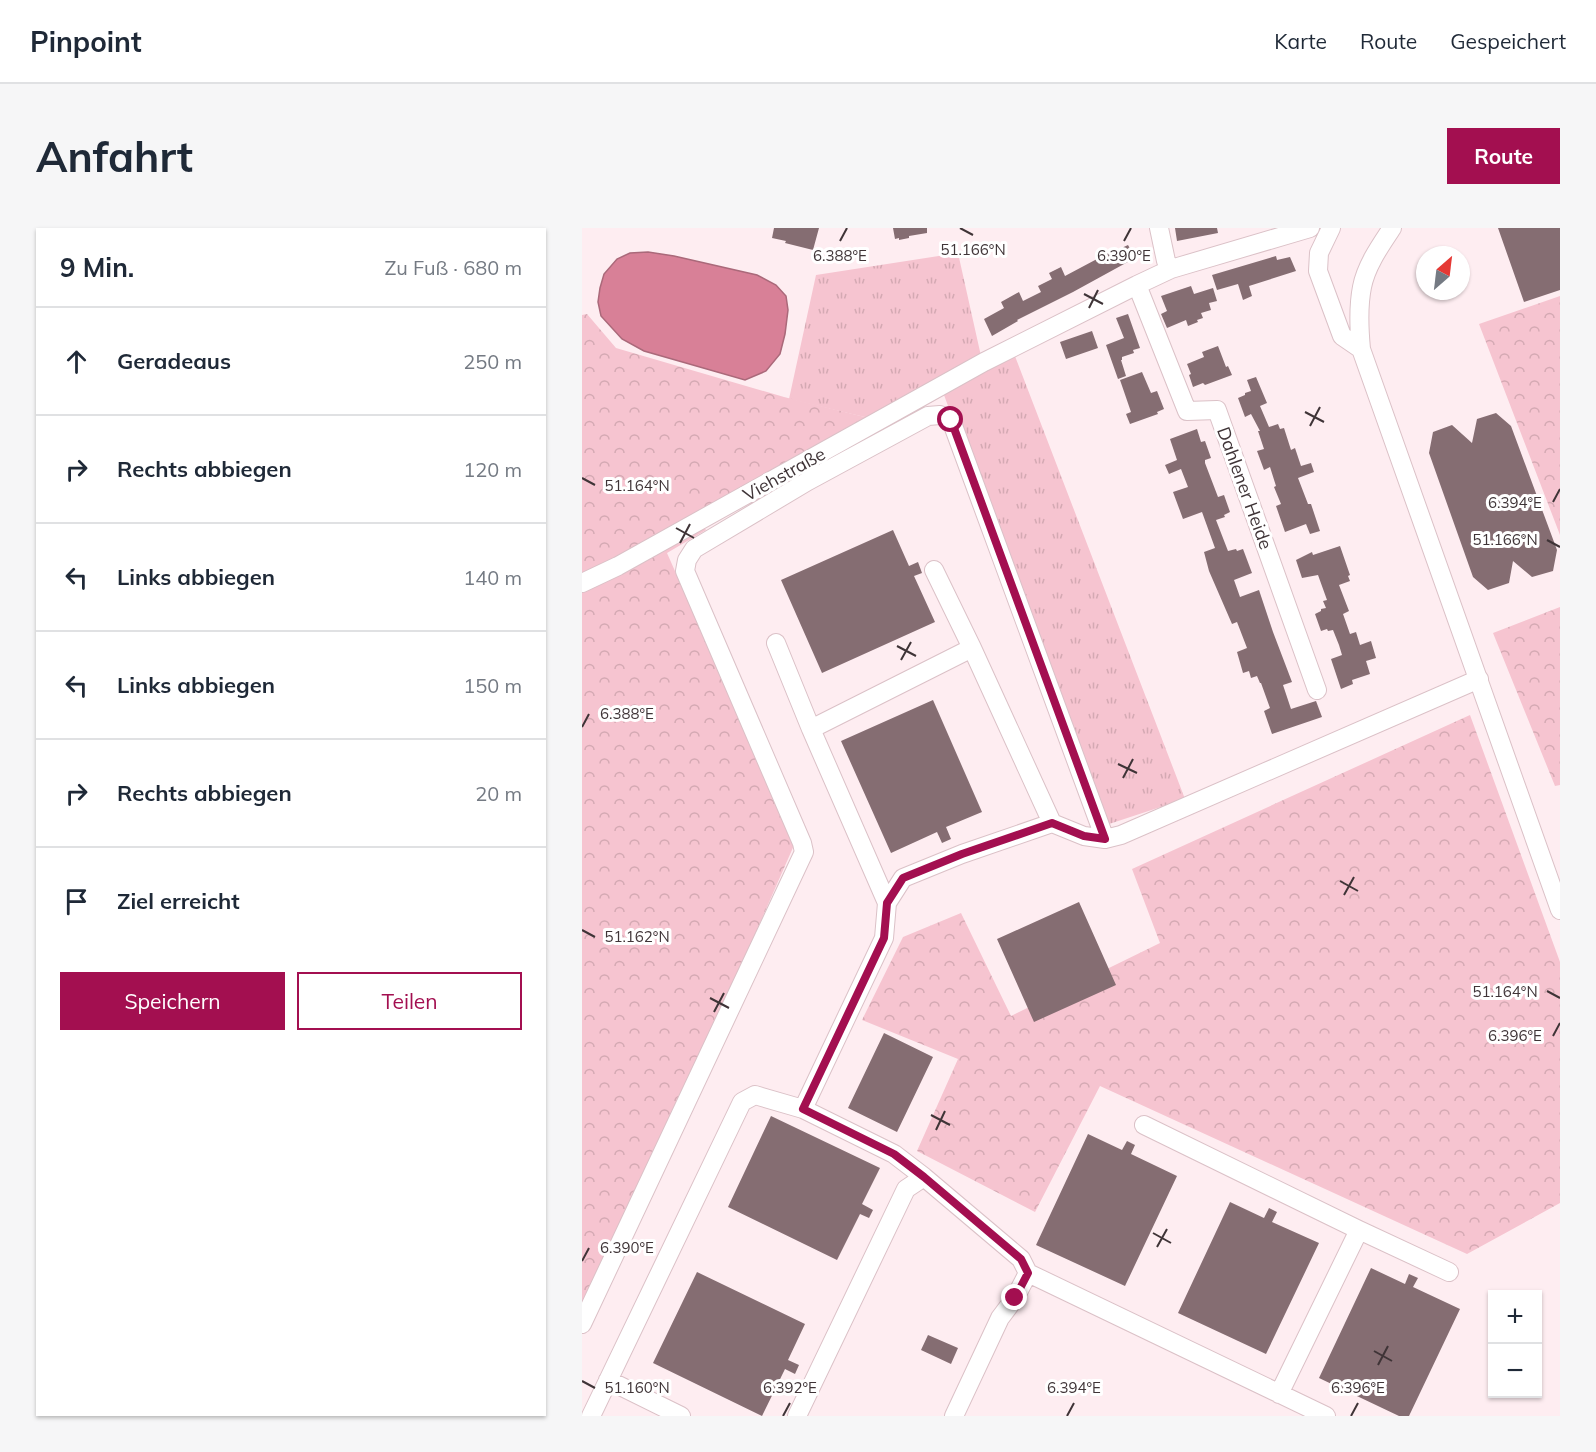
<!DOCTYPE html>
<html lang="de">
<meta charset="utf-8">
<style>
:root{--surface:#fff;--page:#f6f6f7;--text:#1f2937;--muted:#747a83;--line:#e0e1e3;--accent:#a30f50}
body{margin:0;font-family:Mulish,sans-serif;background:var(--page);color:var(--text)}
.controls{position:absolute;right:18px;bottom:18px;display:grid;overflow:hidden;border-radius:0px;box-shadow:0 2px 4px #0004}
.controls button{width:54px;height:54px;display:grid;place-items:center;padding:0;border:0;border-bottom:2px solid var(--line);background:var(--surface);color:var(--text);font:30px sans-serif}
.compass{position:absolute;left:834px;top:18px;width:54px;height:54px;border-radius:50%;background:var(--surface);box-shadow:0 2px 4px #0004;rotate:28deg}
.stop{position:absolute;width:18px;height:18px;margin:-14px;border:4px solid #a30f50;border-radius:50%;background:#fff}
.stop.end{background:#a30f50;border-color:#fff;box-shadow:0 2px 6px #0008}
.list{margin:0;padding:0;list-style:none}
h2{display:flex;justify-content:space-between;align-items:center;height:78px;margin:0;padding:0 24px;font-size:26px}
h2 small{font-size:20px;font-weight:400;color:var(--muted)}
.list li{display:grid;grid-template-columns:39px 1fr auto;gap:18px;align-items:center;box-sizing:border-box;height:108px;padding:0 24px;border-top:2px solid var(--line)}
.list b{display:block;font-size:22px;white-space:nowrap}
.list em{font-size:20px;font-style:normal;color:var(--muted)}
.actions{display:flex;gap:12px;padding:18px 24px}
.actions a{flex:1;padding:14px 0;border:2px solid var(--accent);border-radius:0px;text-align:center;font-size:21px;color:var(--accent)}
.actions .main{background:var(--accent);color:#fff}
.icon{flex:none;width:33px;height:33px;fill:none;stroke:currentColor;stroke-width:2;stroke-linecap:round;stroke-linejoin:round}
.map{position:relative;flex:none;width:978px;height:1188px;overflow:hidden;border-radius:0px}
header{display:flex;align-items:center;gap:36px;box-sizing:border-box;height:84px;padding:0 30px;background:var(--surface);border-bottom:2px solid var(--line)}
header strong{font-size:28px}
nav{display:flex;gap:33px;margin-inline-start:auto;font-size:21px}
.intro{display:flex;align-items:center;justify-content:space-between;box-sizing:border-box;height:144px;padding:0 36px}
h1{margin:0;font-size:42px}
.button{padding:15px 27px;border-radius:0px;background:var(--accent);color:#fff;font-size:21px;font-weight:700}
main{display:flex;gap:36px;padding:0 36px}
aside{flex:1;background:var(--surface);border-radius:0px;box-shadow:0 2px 4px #0004}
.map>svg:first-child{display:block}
.grass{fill:url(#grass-tufts)}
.forest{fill:url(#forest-crowns)}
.water{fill:#d88097;stroke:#aa697a;stroke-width:1.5}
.building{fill:#856d72}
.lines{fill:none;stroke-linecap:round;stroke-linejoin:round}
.minor-casing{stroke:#dbc1c7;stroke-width:20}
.minor{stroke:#fff;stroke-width:18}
.route{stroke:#a30f50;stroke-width:8}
.ticks{fill:none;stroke:#3f3437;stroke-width:2}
.labels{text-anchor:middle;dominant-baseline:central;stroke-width:6;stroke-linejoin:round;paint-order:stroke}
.street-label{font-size:18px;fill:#3f3437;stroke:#fff}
.ticks-label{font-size:15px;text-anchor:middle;fill:#3f3437;stroke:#fff;stroke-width:6;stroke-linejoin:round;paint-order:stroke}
</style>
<header>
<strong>Pinpoint</strong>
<nav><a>Karte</a><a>Route</a><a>Gespeichert</a></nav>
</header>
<div class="intro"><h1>Anfahrt</h1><a class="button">Route</a></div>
<main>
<aside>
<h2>9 Min.<small>Zu Fuß · 680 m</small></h2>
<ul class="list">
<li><svg class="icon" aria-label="ahead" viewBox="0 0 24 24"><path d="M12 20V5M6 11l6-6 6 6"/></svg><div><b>Geradeaus</b></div><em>250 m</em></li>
<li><svg class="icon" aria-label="right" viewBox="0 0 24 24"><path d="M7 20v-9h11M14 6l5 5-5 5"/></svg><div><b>Rechts abbiegen</b></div><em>120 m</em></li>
<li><svg class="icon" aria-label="left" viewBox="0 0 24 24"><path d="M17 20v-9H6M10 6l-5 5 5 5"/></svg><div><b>Links abbiegen</b></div><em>140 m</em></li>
<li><svg class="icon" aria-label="left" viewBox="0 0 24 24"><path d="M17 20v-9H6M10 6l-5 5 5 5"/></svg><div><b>Links abbiegen</b></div><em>150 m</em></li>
<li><svg class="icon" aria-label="right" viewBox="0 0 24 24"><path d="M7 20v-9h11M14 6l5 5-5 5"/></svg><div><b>Rechts abbiegen</b></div><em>20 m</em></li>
<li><svg class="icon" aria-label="arrive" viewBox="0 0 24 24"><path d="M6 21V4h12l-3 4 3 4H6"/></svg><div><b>Ziel erreicht</b></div></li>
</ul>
<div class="actions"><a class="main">Speichern</a><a>Teilen</a></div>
</aside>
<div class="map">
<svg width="978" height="1188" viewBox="0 0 978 1188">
<defs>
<pattern id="grass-tufts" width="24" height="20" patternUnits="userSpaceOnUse" patternTransform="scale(1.5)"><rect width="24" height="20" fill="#f6c4d0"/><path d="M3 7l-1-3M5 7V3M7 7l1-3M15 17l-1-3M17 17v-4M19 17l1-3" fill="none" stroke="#d4a9b3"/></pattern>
<pattern id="forest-crowns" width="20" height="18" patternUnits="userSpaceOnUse" patternTransform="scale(1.5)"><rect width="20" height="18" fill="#f6c4d0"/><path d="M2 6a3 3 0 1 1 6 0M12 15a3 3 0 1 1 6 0" fill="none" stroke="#d4a9b3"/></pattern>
</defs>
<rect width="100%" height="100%" fill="#feedf1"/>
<path class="grass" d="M 376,25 L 401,137 L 431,123 L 603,571 L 521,598 L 362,167 L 312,196 L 207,171 L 234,47 Z"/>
<path class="forest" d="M 978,68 L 978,307 L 897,96 Z
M 5,86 L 34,120 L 202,169 L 291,191 L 116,291 L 124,302 L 85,325 L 213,615 L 19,1058 L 0,1094 L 0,87 Z
M 978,379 L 978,557 L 973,558 L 911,405 Z
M 888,487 L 978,734 L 978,975 L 885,1026 L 518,858 L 453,984 L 335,923 L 376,831 L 280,792 L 321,709 L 379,685 L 429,788 L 578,715 L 550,641 Z"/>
<path class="water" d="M 66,24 L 92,28 L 175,47 L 194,57 L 204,68 L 206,82 L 203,106 L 198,126 L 184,143 L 163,152 L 62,123 L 40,111 L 19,88 L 16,74 L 18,60 L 22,46 L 35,31 L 48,25 Z"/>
<path class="building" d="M 192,0 L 237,0 L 231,22 L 203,15 L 204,13 L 190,10 Z
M 311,0 L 345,0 L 345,5 L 327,8 L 327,10 L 317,12 L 317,10 L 313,11 Z
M 593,0 L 635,0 L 636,5 L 595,13 Z
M 916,0 L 978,0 L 978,62 L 942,74 Z
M 546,17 L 553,30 L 491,64 L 435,92 L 436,93 L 410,108 L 402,91 L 422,80 L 419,74 L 437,64 L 441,73 L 459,64 L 456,58 L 470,51 L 467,45 L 479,39 L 483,48 L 530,23 L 531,24 Z
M 694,28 L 695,32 L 708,29 L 714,43 L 667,58 L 670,68 L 661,72 L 656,56 L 635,62 L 630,47 Z
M 609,58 L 612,66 L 631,60 L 635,73 L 627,75 L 629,82 L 619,85 L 621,90 L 615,92 L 616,94 L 606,98 L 604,92 L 585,100 L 579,86 L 585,83 L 579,68 Z
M 546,86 L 558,120 L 551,122 L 552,125 L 540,129 L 540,132 L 539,132 L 544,148 L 536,151 L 524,117 L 542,110 L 534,90 Z
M 510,103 L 516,120 L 484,131 L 478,114 Z
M 636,118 L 644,139 L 646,138 L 650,147 L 623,157 L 621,155 L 611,159 L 607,147 L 609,146 L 605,136 L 622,129 L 620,124 Z
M 560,144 L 569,165 L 575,163 L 582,181 L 575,184 L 576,186 L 548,196 L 544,186 L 549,184 L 538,152 Z
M 674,149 L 685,175 L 678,178 L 687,199 L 696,196 L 698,201 L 702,200 L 709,222 L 713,220 L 719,238 L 729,235 L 732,244 L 716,250 L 726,276 L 729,276 L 738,303 L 728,306 L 724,296 L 703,304 L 694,278 L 699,276 L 692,259 L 694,258 L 688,239 L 682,242 L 675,223 L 682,221 L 676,203 L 678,203 L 669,186 L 663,189 L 656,170 L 663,167 L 663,165 L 669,163 L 665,152 Z
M 914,185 L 929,198 L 975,322 L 971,343 L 950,349 L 931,333 L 927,355 L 906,362 L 891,349 L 847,225 L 851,204 L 870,197 L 890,215 L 895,191 Z
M 615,201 L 619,214 L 623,213 L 629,230 L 623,232 L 623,235 L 636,269 L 642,267 L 648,284 L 642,287 L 643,289 L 634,292 L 646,323 L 654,321 L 655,323 L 661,321 L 670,345 L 652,352 L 658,369 L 677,362 L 691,404 L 710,454 L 701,457 L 709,481 L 734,473 L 740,489 L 690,506 L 682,483 L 688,480 L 679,455 L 678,455 L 675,448 L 669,450 L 667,443 L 661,445 L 655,424 L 665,420 L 655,394 L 650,396 L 627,343 L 622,324 L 633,320 L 620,284 L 601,291 L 591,264 L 606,259 L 599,241 L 587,246 L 583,237 L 595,232 L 588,211 Z
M 311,302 L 327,338 L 336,334 L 340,345 L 332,348 L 353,394 L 240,445 L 199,352 Z
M 758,318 L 768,347 L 766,348 L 768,353 L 757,357 L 767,383 L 761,386 L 768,406 L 774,404 L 778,417 L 789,413 L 794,430 L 784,433 L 788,446 L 770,452 L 771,456 L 759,461 L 749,431 L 760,427 L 757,417 L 751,402 L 746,403 L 745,401 L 739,403 L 733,386 L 739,383 L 739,381 L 744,380 L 741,373 L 745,372 L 736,347 L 720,350 L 714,332 L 730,324 L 731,327 Z
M 351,472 L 400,584 L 364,599 L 369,611 L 360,615 L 355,604 L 309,625 L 259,513 Z
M 497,674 L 534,757 L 452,794 L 415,711 Z
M 302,805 L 351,829 L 315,904 L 266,880 Z
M 189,888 L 298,940 L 280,976 L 291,982 L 287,990 L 278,986 L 255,1032 L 146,979 Z
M 506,906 L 540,922 L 545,913 L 553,917 L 549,926 L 595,948 L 543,1058 L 454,1017 Z
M 648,974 L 682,990 L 687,980 L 695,984 L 690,994 L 737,1015 L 684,1126 L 596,1085 Z
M 789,1040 L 823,1056 L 827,1046 L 836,1050 L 831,1059 L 878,1081 L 827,1188 L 817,1188 L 737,1150 Z
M 115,1044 L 223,1096 L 206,1132 L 217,1137 L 213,1146 L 203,1141 L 180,1188 L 71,1135 Z
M 346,1107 L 376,1120 L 369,1136 L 339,1122 Z"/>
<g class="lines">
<defs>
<path id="minor" d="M 577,0 L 584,33 L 589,41
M 749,0 L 737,25 L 736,43 L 760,108 L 779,121
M 810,0 C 798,18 784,38 780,59 C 776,79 777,100 779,121 L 978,682
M 555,57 L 605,183 L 635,182 L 735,462
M 352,342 L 390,420 L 470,595 L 502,608 L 523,611 L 539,607 L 897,451
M 0,355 L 36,338 L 402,134 L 555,57 L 589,41 L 728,0
M 194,415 L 229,501 L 305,675
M 229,501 L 390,420
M 221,881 L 302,710 L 305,675 L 321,650 L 380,626 L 470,595
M 562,897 L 777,1002 L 867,1044
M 0,1096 L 222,624 L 220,615 L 103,343 L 105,332 L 112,321 L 226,253 L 346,188 L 358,187 L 369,192 L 523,611
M 26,1152 L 99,1188
M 697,1166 L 777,1002
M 9,1188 L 160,874 L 173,867 L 221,881 L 312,926 L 342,949 L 439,1031 L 446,1045 L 744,1188
M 215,1188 L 324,961 L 342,949
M 372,1188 L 418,1090 L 433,1070 L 446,1045"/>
</defs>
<use href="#minor" class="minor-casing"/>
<use href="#minor" class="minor"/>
</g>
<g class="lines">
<path class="route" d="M 369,192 L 523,611 L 502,608 L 470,595 L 380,626 L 321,650 L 305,675 L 302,710 L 221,881 L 312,926 L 342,949 L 439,1031 L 446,1045 L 433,1070"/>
</g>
<path class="ticks" d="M 378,0 L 391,7M 258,13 L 265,0M 542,13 L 549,0M 502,66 L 521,76M 507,80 L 516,62M 723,184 L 742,194M 728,198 L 738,179M 0,250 L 13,257M 971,274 L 978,261M 94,300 L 112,310M 965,312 L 978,319M 98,315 L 108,296M 315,418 L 334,428M 319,432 L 329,414M 0,499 L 7,486M 536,536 L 555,545M 541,550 L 551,531M 758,653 L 776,663M 762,667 L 772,649M 0,702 L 13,709M 965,763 L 978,770M 128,770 L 147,780M 132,784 L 142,765M 971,808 L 978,795M 349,887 L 368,897M 354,902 L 363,883M 571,1005 L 589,1015M 575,1019 L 585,1001M 0,1033 L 7,1020M 792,1123 L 810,1133M 796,1137 L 806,1118M 0,1153 L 13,1160M 201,1188 L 208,1175M 485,1188 L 492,1175M 769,1188 L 776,1175"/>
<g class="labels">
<g class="street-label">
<text transform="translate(202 246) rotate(-29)">Viehstraße</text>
<text transform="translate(663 260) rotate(70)">Dahlener Heide</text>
</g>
</g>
<g class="ticks-label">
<text x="391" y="27">51.166°N</text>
<text x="258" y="33">6.388°E</text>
<text x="542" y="33">6.390°E</text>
<text x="55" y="263">51.164°N</text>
<text x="933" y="280">6.394°E</text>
<text x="923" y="317">51.166°N</text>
<text x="45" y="491">6.388°E</text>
<text x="55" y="714">51.162°N</text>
<text x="923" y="769">51.164°N</text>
<text x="933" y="813">6.396°E</text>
<text x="45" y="1025">6.390°E</text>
<text x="208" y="1165">6.392°E</text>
<text x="492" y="1165">6.394°E</text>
<text x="776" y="1165">6.396°E</text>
<text x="55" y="1165">51.160°N</text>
</g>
</svg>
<div class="controls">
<button>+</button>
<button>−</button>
</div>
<svg class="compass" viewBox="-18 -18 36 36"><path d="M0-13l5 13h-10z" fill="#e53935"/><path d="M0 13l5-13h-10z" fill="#747a83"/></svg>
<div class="stop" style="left:369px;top:192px"></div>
<div class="stop end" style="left:433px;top:1070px"></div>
</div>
</main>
